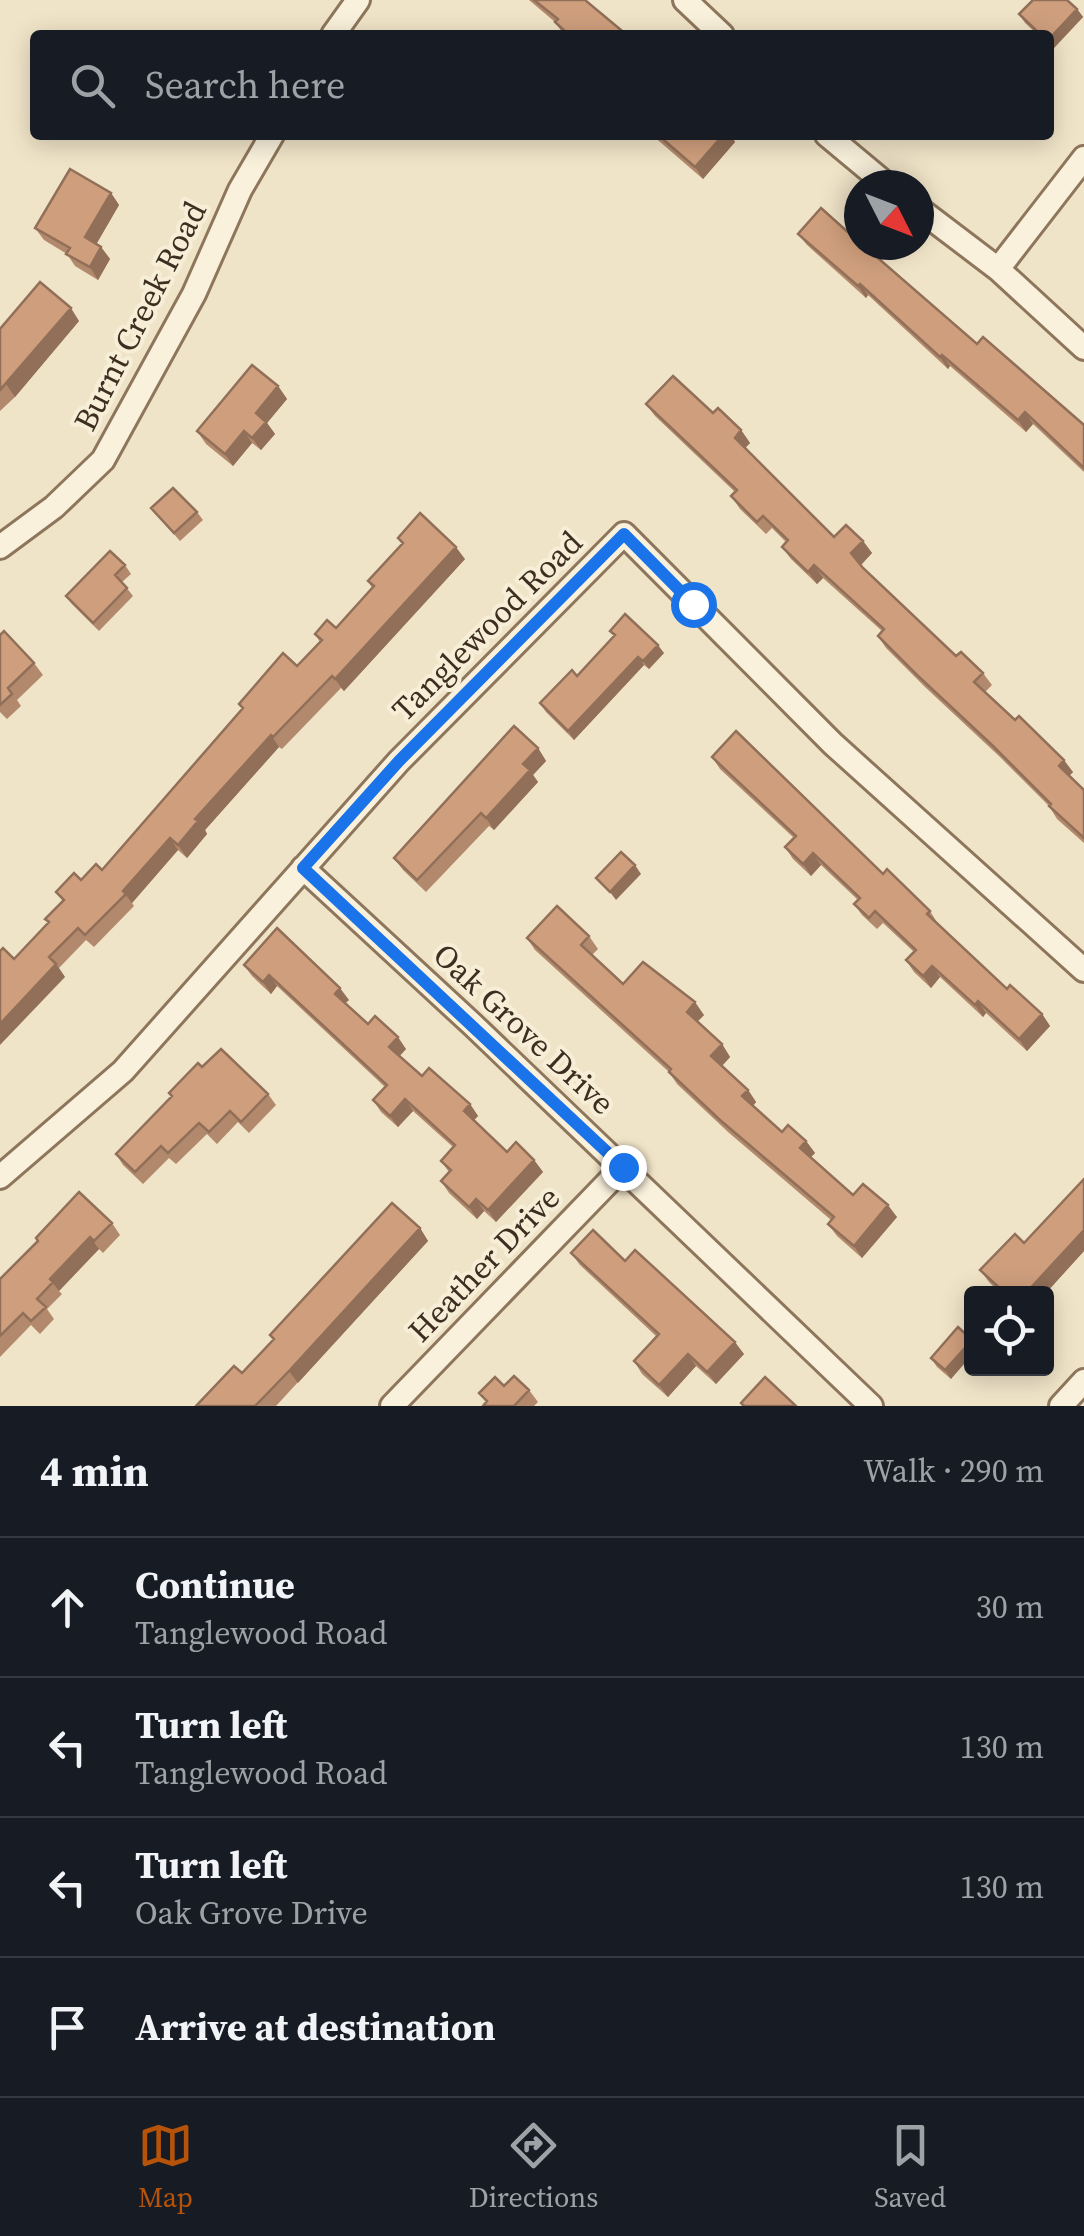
<!DOCTYPE html>
<meta charset="utf-8">
<style>
:root{--surface:#171b24;--page:#242831;--text:#f1f3f6;--muted:#9ea1a6;--line:#363941;--accent:#b45309}
body{margin:0;font-family:"Source Serif 4",serif;background:var(--page);color:var(--text)}
.controls{position:absolute;right:30px;bottom:30px;display:grid;overflow:hidden;border-radius:10px;box-shadow:0 5px 25px #0003}
.controls button{width:90px;height:90px;display:grid;place-items:center;padding:0;border:0;border-bottom:2px solid var(--line);background:var(--surface);color:var(--text);font:50px sans-serif}
.compass{position:absolute;left:844px;top:170px;width:90px;height:90px;border-radius:50%;background:var(--surface);box-shadow:0 5px 25px #0003;rotate:132deg}
.stop{position:absolute;width:30px;height:30px;margin:-22px;border:8px solid #1a73e8;border-radius:50%;background:#fff}
.stop.end{background:#1a73e8;border-color:#fff;box-shadow:0 2px 10px #0008}
.list{margin:0;padding:0;list-style:none}
h2{display:flex;justify-content:space-between;align-items:center;height:130px;margin:0;padding:0 40px;font-size:42px}
h2 small{font-size:32px;font-weight:400;color:var(--muted)}
.list li{display:grid;grid-template-columns:65px 1fr auto;gap:30px;align-items:center;box-sizing:border-box;height:140px;padding:0 40px;border-top:2px solid var(--line)}
.list b{display:block;font-size:38px;white-space:nowrap}
.list p{margin:0;font-size:32px;white-space:nowrap;color:var(--muted)}
.list em{font-size:32px;font-style:normal;color:var(--muted)}
.icon{flex:none;width:55px;height:55px;fill:none;stroke:currentColor;stroke-width:2;stroke-linecap:round;stroke-linejoin:round}
.map{position:relative;flex:none;width:1084px;height:1406px;overflow:hidden}
.search{position:absolute;background:var(--surface);box-shadow:0 5px 25px #0003;left:30px;right:30px;top:30px;height:110px;display:flex;align-items:center;gap:25px;box-sizing:border-box;padding:0 35px;border-radius:10px;color:var(--muted);font-size:38px}
.sheet{height:690px;background:var(--surface)}
nav{display:flex;justify-content:space-around;align-items:center;box-sizing:border-box;height:140px;border-top:2px solid var(--line);background:var(--surface);font-size:28px;color:var(--muted)}
nav a{display:grid;justify-items:center;gap:5px}
nav .on{color:var(--accent)}
.map>svg:first-child{display:block}
.lines{fill:none;stroke-linecap:round;stroke-linejoin:round}
.minor-casing{stroke:#8d765c;stroke-width:28}
.minor{stroke:#faf1dc;stroke-width:22}
.wall{fill:#b2896c}
.shaded-wall{fill:#916f58}
.building{fill:#cf9f7d;stroke:#916f58;stroke-width:2.5}
.route{stroke:#1a73e8;stroke-width:12}
.labels{text-anchor:middle;dominant-baseline:central;stroke-width:8;stroke-linejoin:round;paint-order:stroke}
.street-label{font-size:32px;fill:#3d2e20;stroke:#f7eed8}
</style>
<div class="map">
<svg width="1084" height="1406" viewBox="0 0 1084 1406">
<rect width="100%" height="100%" fill="#f0e4c8"/>
<g class="lines">
<defs>
<path id="minor" d="M 685,0 L 722,35
M 333,35 L 358,0
M 827,135 L 887,185
M 919,209 L 998,269 L 1084,348
M 998,269 L 1084,158
M 0,547 L 54,507 L 103,460 L 194,294 L 240,190 L 272,135
M 303,868 L 473,1025 L 871,1406
M 0,1177 L 123,1071 L 399,761 L 624,534 L 833,744 L 1084,970
M 392,1406 L 623,1167
M 1061,1406 L 1084,1381"/>
</defs>
<use href="#minor" class="minor-casing"/>
<use href="#minor" class="minor"/>
</g>
<path class="wall" d="M 529,0 L 585,0 L 627,35 L 564,35 L 555,22 Z
M 1077,9 L 1083,17 L 1053,49 L 1049,45 L 1049,35 L 1038,35 L 1025,23 L 1019,14 Z
M 652,135 L 731,135 L 735,142 L 703,179 Z
M 111,193 L 119,205 L 96,244 L 101,247 L 110,259 L 98,280 L 75,266 L 67,254 L 44,240 L 35,228 Z
M 798,234 L 977,344 L 1084,425 L 1084,472 L 1033,424 L 1026,432 L 950,366 L 948,369 L 868,295 L 866,298 L 807,245 Z
M 79,321 L 15,397 L 0,411 L 0,329 Z
M 278,386 L 287,399 L 267,423 L 275,434 L 261,450 L 252,443 L 233,466 L 206,444 L 197,431 Z
M 646,404 L 713,413 L 741,430 L 750,443 L 745,448 L 834,537 L 863,541 L 872,553 L 861,565 L 956,656 L 983,673 L 992,685 L 985,692 L 1073,772 L 1069,776 L 1084,790 L 1084,843 L 1057,819 L 1049,806 L 1000,757 L 925,687 L 886,648 L 878,636 L 882,631 L 823,578 L 817,584 L 791,559 L 782,547 L 786,542 L 772,528 L 766,534 L 740,509 L 731,496 L 735,492 L 655,416 Z
M 151,508 L 197,512 L 203,520 L 180,541 Z
M 398,538 L 465,559 L 344,691 L 341,688 L 282,749 L 279,747 L 205,830 L 207,834 L 187,858 L 178,850 L 132,903 L 134,906 L 94,947 L 86,940 L 59,968 L 65,977 L 14,959 L 48,923 L 45,919 L 63,901 L 56,892 L 102,870 L 242,709 L 239,704 L 297,666 L 320,642 L 315,634 L 336,628 L 372,588 L 368,581 L 402,544 Z
M 125,565 L 131,574 L 122,582 L 133,596 L 99,631 L 72,604 L 66,596 Z
M 610,631 L 664,653 L 649,669 L 644,665 L 574,740 L 546,712 L 540,703 L 577,676 L 614,636 Z
M 0,635 L 34,663 L 43,675 L 17,700 L 21,706 L 7,719 L 0,712 Z
M 538,748 L 546,761 L 533,775 L 538,782 L 494,830 L 489,826 L 426,892 L 403,870 L 394,858 Z
M 712,757 L 883,874 L 930,911 L 938,924 L 1007,989 L 1042,1014 L 1050,1026 L 1027,1051 L 986,1013 L 983,1017 L 940,977 L 931,988 L 914,972 L 906,960 L 914,952 L 883,923 L 877,929 L 862,915 L 854,904 L 858,900 L 821,865 L 811,876 L 793,859 L 785,847 L 794,838 L 720,769 Z
M 589,936 L 598,949 L 592,955 L 623,984 L 704,1015 L 697,1022 L 722,1044 L 730,1057 L 722,1066 L 748,1090 L 756,1102 L 753,1106 L 782,1132 L 806,1141 L 815,1153 L 810,1158 L 853,1195 L 897,1217 L 862,1258 L 837,1236 L 828,1224 L 831,1220 L 728,1132 L 677,1084 L 669,1072 L 535,950 L 527,938 Z
M 244,965 L 349,1000 L 345,1003 L 368,1024 L 406,1049 L 400,1056 L 422,1076 L 470,1104 L 478,1116 L 474,1120 L 507,1152 L 534,1160 L 543,1172 L 496,1222 L 484,1211 L 477,1219 L 449,1193 L 441,1181 L 449,1172 L 441,1161 L 453,1147 L 413,1111 L 398,1127 L 381,1112 L 373,1100 L 385,1087 L 277,986 L 271,994 L 252,976 Z
M 202,1067 L 268,1094 L 276,1105 L 249,1133 L 238,1122 L 217,1144 L 207,1134 L 176,1164 L 169,1158 L 143,1184 L 123,1165 L 116,1154 Z
M 112,1223 L 120,1235 L 103,1253 L 99,1249 L 59,1291 L 62,1294 L 47,1309 L 54,1319 L 40,1334 L 31,1325 L 0,1357 L 0,1279 Z
M 420,1228 L 428,1241 L 276,1406 L 196,1406 L 242,1373 L 273,1340 L 270,1335 Z
M 1024,1243 L 1084,1251 L 1045,1294 L 1001,1294 L 989,1282 L 980,1270 Z
M 571,1253 L 625,1261 L 744,1354 L 716,1384 L 696,1366 L 668,1397 L 642,1374 L 634,1361 L 656,1336 L 580,1265 Z
M 958,1327 L 951,1379 L 937,1367 L 931,1358 Z
M 504,1386 L 529,1390 L 538,1402 L 534,1406 L 483,1406 L 486,1402 L 479,1393 Z"/>
<path class="shaded-wall" d="M 1077,9 L 1083,17 L 1053,49 L 1049,44 L 1049,39 Z
M 723,135 L 731,135 L 735,142 L 703,179 L 695,167 Z
M 111,193 L 119,205 L 93,250 L 85,237 Z
M 101,247 L 110,259 L 98,280 L 90,267 Z
M 860,284 L 868,295 L 866,298 L 858,286 Z
M 71,308 L 79,321 L 15,397 L 6,384 Z
M 942,355 L 950,366 L 948,369 L 940,357 Z
M 278,386 L 287,399 L 267,423 L 275,434 L 261,450 L 252,438 L 256,413 Z
M 1025,412 L 1033,424 L 1026,432 L 1018,420 Z
M 741,430 L 750,443 L 743,450 L 735,438 Z
M 244,431 L 252,443 L 233,466 L 225,454 Z
M 863,541 L 872,553 L 860,566 L 851,553 Z
M 456,547 L 465,559 L 344,691 L 335,679 Z
M 814,565 L 823,578 L 817,584 L 808,572 Z
M 658,645 L 664,653 L 649,669 L 643,661 Z
M 638,657 L 644,665 L 574,740 L 568,731 Z
M 271,735 L 279,747 L 205,830 L 207,834 L 187,858 L 178,845 L 195,819 Z
M 538,748 L 546,761 L 533,775 L 538,782 L 494,830 L 486,818 L 523,764 Z
M 1064,760 L 1073,772 L 1067,778 L 1059,766 Z
M 170,838 L 178,850 L 132,903 L 123,891 Z
M 813,853 L 821,865 L 811,876 L 803,864 Z
M 635,865 L 641,874 L 616,900 L 610,892 Z
M 56,964 L 65,977 L 0,1045 L 0,1024 Z
M 932,966 L 940,977 L 931,988 L 923,976 Z
M 269,975 L 277,986 L 271,994 L 263,982 Z
M 340,988 L 349,1000 L 343,1005 L 335,994 Z
M 978,1001 L 986,1013 L 983,1017 L 975,1005 Z
M 695,1002 L 704,1015 L 695,1024 L 687,1012 Z
M 1042,1014 L 1050,1026 L 1027,1051 L 1019,1039 Z
M 398,1037 L 406,1049 L 397,1058 L 389,1047 Z
M 722,1044 L 730,1057 L 720,1068 L 711,1056 Z
M 748,1090 L 756,1102 L 751,1108 L 742,1096 Z
M 405,1099 L 413,1111 L 398,1127 L 390,1116 Z
M 470,1104 L 478,1116 L 472,1122 L 464,1111 Z
M 806,1141 L 815,1153 L 808,1160 L 800,1148 Z
M 534,1160 L 543,1172 L 496,1222 L 488,1210 Z
M 476,1199 L 484,1211 L 477,1219 L 469,1207 Z
M 888,1205 L 897,1217 L 862,1258 L 854,1246 Z
M 420,1228 L 428,1241 L 298,1383 L 289,1371 Z
M 1084,1230 L 1084,1251 L 1045,1294 L 1025,1294 Z
M 90,1237 L 99,1249 L 59,1291 L 50,1279 Z
M 972,1340 L 972,1355 L 951,1379 L 945,1370 Z
M 735,1342 L 744,1354 L 716,1384 L 707,1372 Z
M 688,1354 L 696,1366 L 668,1397 L 659,1385 Z"/>
<path class="building" d="M 534,0 L 585,0 L 627,35 L 569,35 L 555,22 L 558,19 Z
M 1033,0 L 1067,0 L 1077,9 L 1049,39 L 1049,35 L 1041,35 L 1019,14 Z
M 658,135 L 723,135 L 695,167 Z
M 70,169 L 111,193 L 85,237 L 101,247 L 90,267 L 66,254 L 70,248 L 35,228 Z
M 821,208 L 859,242 L 859,245 L 863,245 L 977,344 L 983,337 L 1084,425 L 1084,468 L 1025,412 L 1018,420 L 942,355 L 940,357 L 860,284 L 858,286 L 798,234 Z
M 40,282 L 71,308 L 0,390 L 0,329 Z
M 252,365 L 278,386 L 256,413 L 266,422 L 252,438 L 244,431 L 225,454 L 197,431 Z
M 673,376 L 713,413 L 718,408 L 741,430 L 735,438 L 834,537 L 846,525 L 863,541 L 851,553 L 863,568 L 956,656 L 961,652 L 983,673 L 974,682 L 1015,720 L 1019,716 L 1064,760 L 1059,766 L 1084,790 L 1084,838 L 1049,806 L 1051,804 L 992,745 L 917,675 L 878,636 L 884,629 L 814,565 L 808,572 L 782,547 L 788,540 L 763,516 L 757,522 L 731,496 L 737,490 L 646,404 Z
M 173,488 L 197,512 L 174,533 L 151,508 Z
M 420,513 L 456,547 L 335,679 L 332,676 L 273,737 L 271,735 L 195,819 L 198,821 L 178,845 L 170,838 L 123,891 L 126,894 L 85,935 L 78,928 L 49,957 L 56,964 L 0,1024 L 0,951 L 3,948 L 14,959 L 49,922 L 45,919 L 64,900 L 56,892 L 74,873 L 81,880 L 96,864 L 102,870 L 243,708 L 239,704 L 283,653 L 297,666 L 322,640 L 315,634 L 327,620 L 336,628 L 374,586 L 368,581 L 403,543 L 398,538 Z
M 110,551 L 125,565 L 115,575 L 127,588 L 93,623 L 66,596 Z
M 625,614 L 658,645 L 643,661 L 638,657 L 568,731 L 540,703 L 572,670 L 577,676 L 615,635 L 610,631 Z
M 4,631 L 34,663 L 8,688 L 12,694 L 0,705 L 0,635 Z
M 514,726 L 538,748 L 523,764 L 530,770 L 486,818 L 481,813 L 417,880 L 394,858 Z
M 736,731 L 883,874 L 887,869 L 930,911 L 927,914 L 1007,989 L 1010,985 L 1042,1014 L 1019,1039 L 978,1001 L 975,1005 L 932,966 L 923,976 L 906,960 L 916,950 L 875,911 L 869,918 L 854,904 L 860,898 L 813,853 L 803,864 L 785,847 L 796,836 L 712,757 Z
M 621,852 L 635,865 L 610,892 L 596,878 Z
M 557,906 L 589,936 L 581,945 L 623,984 L 643,962 L 695,1002 L 687,1012 L 722,1044 L 711,1056 L 748,1090 L 742,1096 L 782,1132 L 788,1125 L 806,1141 L 800,1148 L 853,1195 L 863,1184 L 888,1205 L 854,1246 L 828,1224 L 834,1217 L 720,1120 L 669,1072 L 671,1069 L 527,938 Z
M 277,928 L 340,988 L 335,994 L 368,1024 L 375,1016 L 398,1037 L 389,1047 L 422,1076 L 429,1068 L 470,1104 L 464,1111 L 507,1152 L 516,1142 L 534,1160 L 488,1210 L 476,1199 L 469,1207 L 441,1181 L 451,1170 L 441,1161 L 455,1145 L 405,1099 L 390,1116 L 373,1100 L 387,1085 L 269,975 L 263,982 L 244,965 Z
M 221,1049 L 268,1094 L 241,1122 L 230,1111 L 209,1132 L 199,1123 L 168,1153 L 161,1146 L 135,1172 L 116,1154 L 172,1096 L 169,1093 L 198,1063 L 202,1067 Z
M 1084,1179 L 1084,1230 L 1025,1294 L 1006,1294 L 980,1270 L 1015,1234 L 1024,1243 Z
M 79,1192 L 112,1223 L 94,1241 L 90,1237 L 50,1279 L 53,1282 L 37,1299 L 46,1307 L 31,1321 L 23,1313 L 0,1336 L 0,1279 L 38,1241 L 36,1238 Z
M 392,1203 L 420,1228 L 289,1371 L 255,1406 L 196,1406 L 234,1366 L 242,1373 L 274,1339 L 270,1335 Z
M 593,1230 L 625,1261 L 635,1250 L 735,1342 L 707,1372 L 688,1354 L 659,1385 L 634,1361 L 659,1334 L 571,1253 Z
M 958,1327 L 972,1340 L 945,1370 L 931,1358 Z
M 514,1376 L 529,1390 L 514,1406 L 483,1406 L 487,1401 L 479,1393 L 495,1377 L 504,1386 Z
M 765,1377 L 796,1406 L 744,1406 L 741,1403 Z"/>
<g class="lines">
<path class="route" d="M 623,1167 L 303,868 L 399,761 L 624,534 L 693,604"/>
</g>
<g class="labels">
<g class="street-label">
<text transform="translate(140 316) rotate(-63)">Burnt Creek Road</text>
<text transform="translate(487 626) rotate(-45)">Tanglewood Road</text>
<text transform="translate(524 1029) rotate(43)">Oak Grove Drive</text>
<text transform="translate(484 1264) rotate(-46)">Heather Drive</text>
</g>
</g>
</svg>
<div class="controls">
<button><svg class="icon" aria-label="locate" viewBox="0 0 24 24"><circle cx="12" cy="12" r="6"/><path d="M12 2v4M12 18v4M2 12h4M18 12h4"/></svg></button>
</div>
<svg class="compass" viewBox="-18 -18 36 36"><path d="M0-13l5 13h-10z" fill="#e53935"/><path d="M0 13l5-13h-10z" fill="#9ea1a6"/></svg>
<div class="stop" style="left:693px;top:604px"></div>
<div class="stop end" style="left:623px;top:1167px"></div>
<div class="search"><svg class="icon" aria-label="search" viewBox="0 0 24 24"><circle cx="10" cy="10" r="6"/><path d="M15 15l6 6"/></svg>Search here</div>
</div>
<section class="sheet">
<h2>4 min<small>Walk · 290 m</small></h2>
<ul class="list">
<li><svg class="icon" aria-label="ahead" viewBox="0 0 24 24"><path d="M12 20V5M6 11l6-6 6 6"/></svg><div><b>Continue</b><p>Tanglewood Road</p></div><em>30 m</em></li>
<li><svg class="icon" aria-label="left" viewBox="0 0 24 24"><path d="M17 20v-9H6M10 6l-5 5 5 5"/></svg><div><b>Turn left</b><p>Tanglewood Road</p></div><em>130 m</em></li>
<li><svg class="icon" aria-label="left" viewBox="0 0 24 24"><path d="M17 20v-9H6M10 6l-5 5 5 5"/></svg><div><b>Turn left</b><p>Oak Grove Drive</p></div><em>130 m</em></li>
<li><svg class="icon" aria-label="arrive" viewBox="0 0 24 24"><path d="M6 21V4h12l-3 4 3 4H6"/></svg><div><b>Arrive at destination</b></div></li>
</ul>
</section>
<nav>
<a class="on"><svg class="icon" aria-label="map" viewBox="0 0 24 24"><path d="M3 6l6-2 6 2 6-2v14l-6 2-6-2-6 2zM9 4v14M15 6v14"/></svg>Map</a>
<a><svg class="icon" aria-label="directions" viewBox="0 0 24 24"><path d="M12 3l9 9-9 9-9-9zM9 14v-3h6M13 9l2 2-2 2"/></svg>Directions</a>
<a><svg class="icon" aria-label="saved" viewBox="0 0 24 24"><path d="M7 4h10v16l-5-4-5 4z"/></svg>Saved</a>
</nav>
